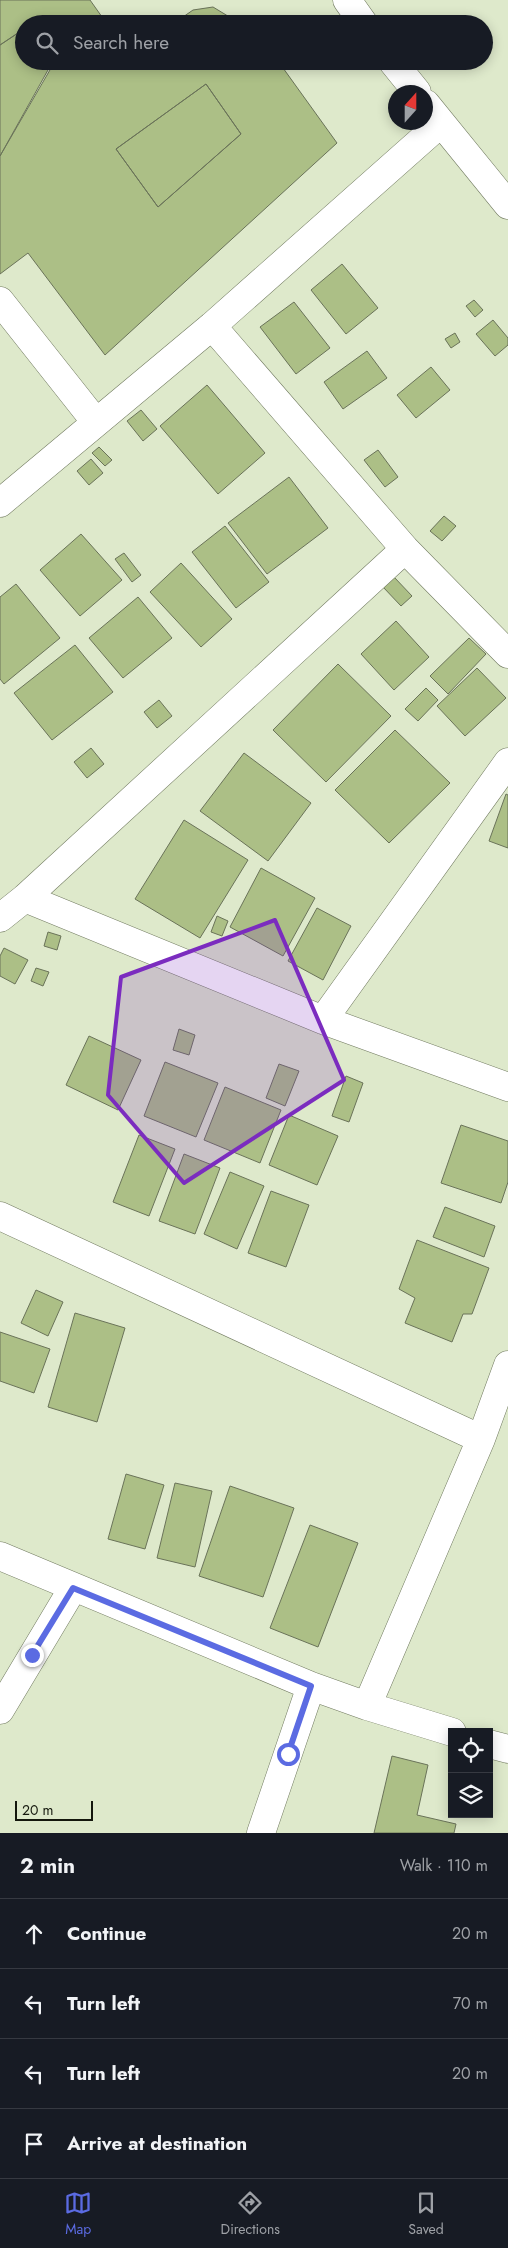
<!DOCTYPE html>
<meta charset="utf-8">
<style>
:root{--surface:#171b24;--page:#242831;--text:#f1f3f6;--muted:#9ea1a6;--line:#363941;--accent:#5b6be2}
body{margin:0;font-family:Jost,sans-serif;background:var(--page);color:var(--text)}
.controls{position:absolute;right:15px;bottom:15px;display:grid;overflow:hidden;border-radius:0px;box-shadow:0 2px 12px #0003}
.controls button{width:45px;height:45px;display:grid;place-items:center;padding:0;border:0;border-bottom:1px solid var(--line);background:var(--surface);color:var(--text);font:25px sans-serif}
.compass{position:absolute;left:388px;top:85px;width:45px;height:45px;border-radius:50%;background:var(--surface);box-shadow:0 2px 12px #0003;rotate:21deg}
.scale{position:absolute;left:15px;bottom:12px;width:78px;box-sizing:border-box;padding-left:5px;border:2px solid #14170d;border-top:0;font-size:14px;line-height:18px;white-space:nowrap;color:#14170d;-webkit-text-stroke:4px #dee9cb;paint-order:stroke}
.stop{position:absolute;width:15px;height:15px;margin:-11px;border:4px solid #5b6be2;border-radius:50%;background:#fff}
.stop.end{background:#5b6be2;border-color:#fff;box-shadow:0 1px 5px #0008}
.list{margin:0;padding:0;list-style:none}
h2{display:flex;justify-content:space-between;align-items:center;height:65px;margin:0;padding:0 20px;font-size:21px}
h2 small{font-size:16px;font-weight:400;color:var(--muted)}
.list li{display:grid;grid-template-columns:32px 1fr auto;gap:15px;align-items:center;box-sizing:border-box;height:70px;padding:0 20px;border-top:1px solid var(--line)}
.list b{display:block;font-size:19px;white-space:nowrap}
.list em{font-size:16px;font-style:normal;color:var(--muted)}
.icon{flex:none;width:28px;height:28px;fill:none;stroke:currentColor;stroke-width:2;stroke-linecap:round;stroke-linejoin:round}
.map{position:relative;flex:none;width:508px;height:1833px;overflow:hidden}
.search{position:absolute;background:var(--surface);box-shadow:0 2px 12px #0003;left:15px;right:15px;top:15px;height:55px;display:flex;align-items:center;gap:12px;box-sizing:border-box;padding:0 18px;border-radius:28px;color:var(--muted);font-size:19px}
.sheet{height:345px;background:var(--surface)}
nav{display:flex;justify-content:space-around;align-items:center;box-sizing:border-box;height:70px;border-top:1px solid var(--line);background:var(--surface);font-size:14px;color:var(--muted)}
nav a{display:grid;justify-items:center;gap:2px}
nav .on{color:var(--accent)}
.map>svg:first-child{display:block}
.building{fill:#acbf86;stroke:#6a7359;fill-rule:evenodd}
.lines{fill:none;stroke-linecap:round;stroke-linejoin:round}
.street-casing{stroke:#727b61;stroke-width:29}
.street{stroke:#fff;stroke-width:28}
.route{stroke:#5b6be2;stroke-width:6}
.marked{fill:#7b2cbf;fill-opacity:0.2;stroke:#7b2cbf;stroke-width:4;stroke-linejoin:round}
</style>
<div class="map">
<svg width="508" height="1833" viewBox="0 0 508 1833">
<rect width="100%" height="100%" fill="#dee9cb"/>
<path class="building" d="M 0,0 L 90,0 L 107,24 L 24,24 L 24,31 L 21,31 L 0,45 Z
M 213,7 L 241,24 L 173,24 L 193,10 Z
M 21,31 L 24,31 L 24,61 L 54,63 L 0,156 L 0,45 Z
M 53,61 L 278,61 L 337,143 L 105,355 L 28,253 L 0,274 L 0,156 ZM 206,84 L 241,134 L 158,207 L 116,149 Z
M 206,84 L 241,134 L 158,207 L 116,149 Z
M 342,264 L 378,308 L 346,334 L 311,290 Z
M 474,300 L 483,310 L 475,317 L 466,306 Z
M 294,302 L 330,348 L 296,374 L 260,327 Z
M 493,320 L 508,338 L 508,345 L 495,356 L 476,334 Z
M 455,333 L 460,342 L 451,348 L 445,339 Z
M 367,351 L 387,378 L 343,409 L 324,382 Z
M 431,367 L 450,390 L 416,418 L 397,395 Z
M 207,385 L 265,453 L 218,494 L 160,426 Z
M 141,410 L 157,429 L 143,441 L 127,421 Z
M 99,447 L 112,460 L 105,466 L 92,453 Z
M 378,450 L 398,477 L 385,487 L 364,460 Z
M 91,459 L 103,473 L 89,485 L 77,471 Z
M 289,477 L 328,528 L 267,574 L 228,523 Z
M 444,516 L 456,526 L 442,541 L 430,531 Z
M 225,526 L 269,582 L 236,608 L 192,552 Z
M 81,534 L 122,580 L 80,616 L 40,570 Z
M 124,553 L 141,575 L 132,582 L 115,559 Z
M 181,563 L 232,619 L 201,647 L 150,592 Z
M 394,577 L 412,596 L 401,606 L 383,587 Z
M 16,584 L 60,638 L 4,684 L 0,679 L 0,597 Z
M 138,597 L 172,638 L 123,678 L 89,638 Z
M 396,621 L 429,657 L 394,690 L 361,654 Z
M 469,638 L 486,654 L 448,694 L 430,676 Z
M 75,645 L 113,692 L 52,740 L 14,693 Z
M 338,664 L 391,716 L 326,782 L 273,730 Z
M 477,668 L 506,698 L 465,736 L 437,706 Z
M 426,688 L 438,700 L 418,721 L 405,709 Z
M 159,700 L 172,716 L 157,728 L 144,712 Z
M 395,730 L 450,783 L 389,843 L 335,790 Z
M 91,748 L 104,764 L 87,778 L 74,762 Z
M 244,753 L 311,803 L 268,861 L 200,811 Z
M 506,794 L 508,795 L 508,848 L 489,841 Z
M 184,820 L 248,860 L 200,938 L 135,899 Z
M 261,868 L 315,898 L 283,956 L 230,927 Z
M 317,908 L 351,926 L 323,980 L 288,961 Z
M 217,916 L 228,921 L 222,936 L 211,932 Z
M 48,932 L 61,936 L 57,950 L 44,946 Z
M 4,948 L 28,960 L 15,984 L 0,976 L 0,956 Z
M 36,968 L 49,972 L 43,986 L 31,981 Z
M 179,1029 L 195,1035 L 189,1055 L 173,1050 Z
M 89,1036 L 141,1060 L 118,1110 L 66,1085 Z
M 165,1062 L 218,1083 L 196,1137 L 144,1116 Z
M 279,1064 L 299,1071 L 285,1106 L 266,1098 Z
M 346,1076 L 363,1083 L 349,1122 L 332,1116 Z
M 225,1087 L 281,1110 L 260,1163 L 204,1140 Z
M 289,1115 L 338,1136 L 317,1185 L 269,1165 Z
M 461,1125 L 508,1141 L 508,1182 L 501,1203 L 441,1183 Z
M 139,1135 L 175,1149 L 149,1216 L 113,1202 Z
M 184,1154 L 220,1168 L 195,1234 L 159,1221 Z
M 230,1172 L 264,1186 L 237,1249 L 204,1234 Z
M 271,1191 L 309,1205 L 286,1267 L 248,1253 Z
M 445,1207 L 495,1226 L 484,1257 L 433,1237 Z
M 417,1240 L 489,1268 L 472,1314 L 463,1314 L 452,1342 L 405,1323 L 415,1298 L 399,1289 Z
M 36,1290 L 63,1302 L 48,1336 L 21,1323 Z
M 75,1313 L 125,1328 L 97,1422 L 48,1407 Z
M 0,1332 L 50,1349 L 34,1393 L 0,1381 Z
M 126,1474 L 164,1485 L 145,1549 L 108,1539 Z
M 175,1483 L 212,1491 L 195,1567 L 157,1558 Z
M 230,1486 L 294,1508 L 263,1597 L 199,1576 Z
M 310,1525 L 358,1543 L 318,1647 L 270,1628 Z
M 392,1756 L 428,1765 L 417,1815 L 456,1824 L 454,1833 L 374,1833 Z"/>
<g class="lines">
<defs>
<path id="street" d="M 347,0 L 364,24
M 392,61 L 417,92
M 426,104 L 508,205
M 0,301 L 95,421
M 212,326 L 405,549 L 508,654
M 0,503 L 212,326 L 441,123
M 25,898 L 323,1020 L 508,1087
M 0,918 L 25,898 L 405,549
M 323,1020 L 508,762
M 0,1216 L 481,1439
M 0,1556 L 311,1686 L 367,1706 L 452,1732
M 367,1706 L 481,1439 L 508,1365
M 0,1710 L 73,1588
M 489,1744 L 508,1749
M 261,1833 L 311,1686"/>
</defs>
<use href="#street" class="street-casing"/>
<use href="#street" class="street"/>
</g>
<g class="lines">
<path class="route" d="M 32,1655 L 73,1588 L 311,1686 L 288,1754"/>
</g>
<path class="marked" d="M 275,920 L 344,1080 L 184,1183 L 108,1095 L 121,977 Z"/>
</svg>
<div class="controls">
<button><svg class="icon" aria-label="locate" viewBox="0 0 24 24"><circle cx="12" cy="12" r="6"/><path d="M12 2v4M12 18v4M2 12h4M18 12h4"/></svg></button>
<button><svg class="icon" aria-label="layers" viewBox="0 0 24 24"><path d="M12 4l9 5-9 5-9-5zM3 14l9 5 9-5"/></svg></button>
</div>
<svg class="compass" viewBox="-18 -18 36 36"><path d="M0-13l5 13h-10z" fill="#e53935"/><path d="M0 13l5-13h-10z" fill="#9ea1a6"/></svg>
<div class="scale">20 m</div>
<div class="stop" style="left:288px;top:1754px"></div>
<div class="stop end" style="left:32px;top:1655px"></div>
<div class="search"><svg class="icon" aria-label="search" viewBox="0 0 24 24"><circle cx="10" cy="10" r="6"/><path d="M15 15l6 6"/></svg>Search here</div>
</div>
<section class="sheet">
<h2>2 min<small>Walk · 110 m</small></h2>
<ul class="list">
<li><svg class="icon" aria-label="ahead" viewBox="0 0 24 24"><path d="M12 20V5M6 11l6-6 6 6"/></svg><div><b>Continue</b></div><em>20 m</em></li>
<li><svg class="icon" aria-label="left" viewBox="0 0 24 24"><path d="M17 20v-9H6M10 6l-5 5 5 5"/></svg><div><b>Turn left</b></div><em>70 m</em></li>
<li><svg class="icon" aria-label="left" viewBox="0 0 24 24"><path d="M17 20v-9H6M10 6l-5 5 5 5"/></svg><div><b>Turn left</b></div><em>20 m</em></li>
<li><svg class="icon" aria-label="arrive" viewBox="0 0 24 24"><path d="M6 21V4h12l-3 4 3 4H6"/></svg><div><b>Arrive at destination</b></div></li>
</ul>
</section>
<nav>
<a class="on"><svg class="icon" aria-label="map" viewBox="0 0 24 24"><path d="M3 6l6-2 6 2 6-2v14l-6 2-6-2-6 2zM9 4v14M15 6v14"/></svg>Map</a>
<a><svg class="icon" aria-label="directions" viewBox="0 0 24 24"><path d="M12 3l9 9-9 9-9-9zM9 14v-3h6M13 9l2 2-2 2"/></svg>Directions</a>
<a><svg class="icon" aria-label="saved" viewBox="0 0 24 24"><path d="M7 4h10v16l-5-4-5 4z"/></svg>Saved</a>
</nav>
